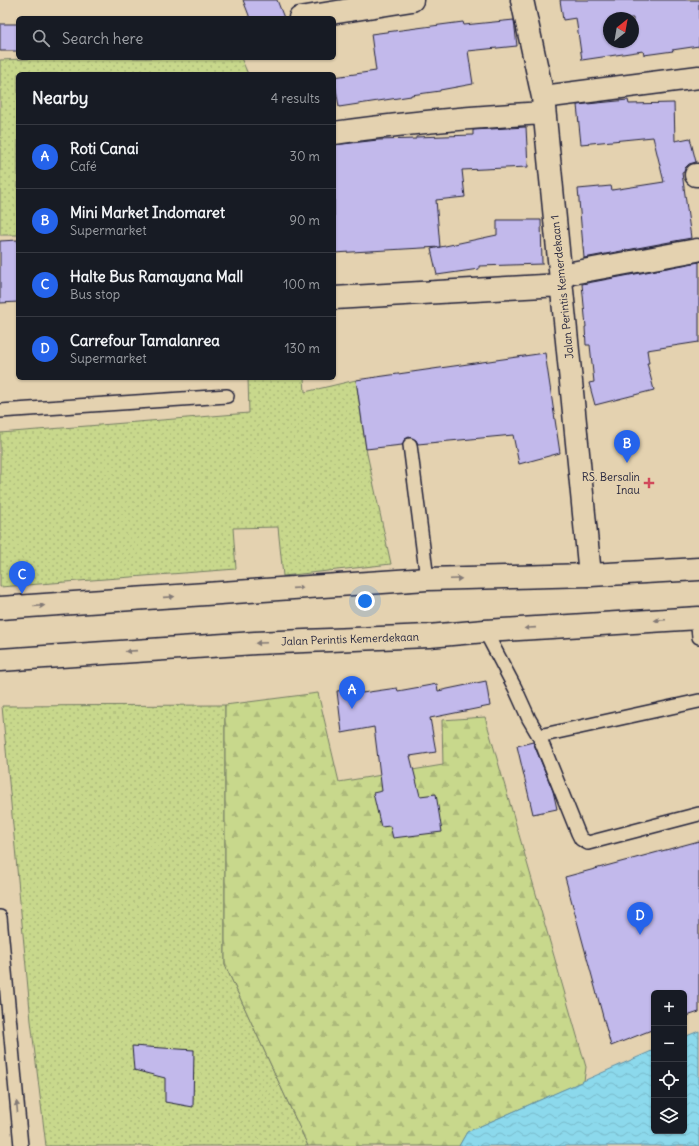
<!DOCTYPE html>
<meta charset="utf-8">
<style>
:root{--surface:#171b24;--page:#20242c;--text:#f1f3f6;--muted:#9ea1a6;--line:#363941;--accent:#2563eb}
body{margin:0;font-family:Delius,sans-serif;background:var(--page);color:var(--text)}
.controls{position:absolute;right:12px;bottom:12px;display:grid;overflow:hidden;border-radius:6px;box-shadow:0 1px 3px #0004}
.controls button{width:36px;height:36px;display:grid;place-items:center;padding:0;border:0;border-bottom:1px solid var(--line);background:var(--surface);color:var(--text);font:20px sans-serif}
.compass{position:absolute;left:603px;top:12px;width:36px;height:36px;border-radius:50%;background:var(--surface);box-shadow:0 1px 3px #0004;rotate:31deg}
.you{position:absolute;left:365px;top:601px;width:14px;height:14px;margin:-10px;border:3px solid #fff;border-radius:50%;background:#1a73e8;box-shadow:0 0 0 6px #1a73e833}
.badge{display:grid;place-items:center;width:26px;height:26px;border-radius:50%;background:var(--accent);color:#fff;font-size:13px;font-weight:700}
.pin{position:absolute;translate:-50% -33px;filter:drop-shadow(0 1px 2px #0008)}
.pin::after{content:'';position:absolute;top:21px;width:14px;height:12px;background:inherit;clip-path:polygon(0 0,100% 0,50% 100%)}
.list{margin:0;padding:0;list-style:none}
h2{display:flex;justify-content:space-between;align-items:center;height:52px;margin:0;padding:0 16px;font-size:17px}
h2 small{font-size:13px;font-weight:400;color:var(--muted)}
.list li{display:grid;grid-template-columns:26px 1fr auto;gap:12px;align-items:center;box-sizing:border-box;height:64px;padding:0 16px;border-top:1px solid var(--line)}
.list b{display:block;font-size:15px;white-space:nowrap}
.list p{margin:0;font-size:13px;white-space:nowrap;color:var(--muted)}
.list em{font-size:13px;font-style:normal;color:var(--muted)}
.icon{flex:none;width:22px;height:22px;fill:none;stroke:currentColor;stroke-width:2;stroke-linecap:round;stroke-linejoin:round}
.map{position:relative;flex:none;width:699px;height:1146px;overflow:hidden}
.search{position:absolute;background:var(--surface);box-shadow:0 1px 3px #0004;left:16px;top:16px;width:320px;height:44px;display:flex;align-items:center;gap:10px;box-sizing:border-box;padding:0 14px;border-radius:6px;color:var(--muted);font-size:15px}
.panel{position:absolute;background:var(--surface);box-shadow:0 1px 3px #0004;left:16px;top:72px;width:320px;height:308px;border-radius:6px}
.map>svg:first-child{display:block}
.grass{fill:url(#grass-dots);stroke:#757d64}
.forest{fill:url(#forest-firs);stroke:#757d64}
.water{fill:url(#water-waves);stroke:#6290a5}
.building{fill:#c2b9eb;stroke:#22223b;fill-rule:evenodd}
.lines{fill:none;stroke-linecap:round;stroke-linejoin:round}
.service-casing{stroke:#22223b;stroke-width:16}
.minor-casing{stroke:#22223b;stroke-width:25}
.trunk-casing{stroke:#22223b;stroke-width:25}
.service{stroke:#e4d2b0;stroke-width:13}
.minor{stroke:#e4d2b0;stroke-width:22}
.trunk{stroke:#e4d2b0;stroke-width:22}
.oneway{fill:#837a76}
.poi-dot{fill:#d1495b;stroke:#e4d2b0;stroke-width:1.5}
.labels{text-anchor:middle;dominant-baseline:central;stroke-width:3;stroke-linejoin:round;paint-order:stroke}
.street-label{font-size:11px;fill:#22223b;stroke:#e4d2b0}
.poi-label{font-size:11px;fill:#22223b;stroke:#e4d2b0;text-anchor:end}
</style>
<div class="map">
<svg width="699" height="1146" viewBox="0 0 699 1146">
<defs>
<pattern id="grass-dots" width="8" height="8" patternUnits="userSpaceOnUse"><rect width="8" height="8" fill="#c8d88c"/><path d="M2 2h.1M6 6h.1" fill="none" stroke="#acb97a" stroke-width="1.8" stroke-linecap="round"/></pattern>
<pattern id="forest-firs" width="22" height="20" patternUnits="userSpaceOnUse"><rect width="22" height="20" fill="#c8d88c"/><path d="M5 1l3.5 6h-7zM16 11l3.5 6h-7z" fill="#acb97a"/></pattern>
<pattern id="water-waves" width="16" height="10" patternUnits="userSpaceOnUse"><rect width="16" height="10" fill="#8cd9ec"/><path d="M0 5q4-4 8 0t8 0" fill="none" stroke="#78bacb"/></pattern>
</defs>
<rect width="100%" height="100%" fill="#e4d2b0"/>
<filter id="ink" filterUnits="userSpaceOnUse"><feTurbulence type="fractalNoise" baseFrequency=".025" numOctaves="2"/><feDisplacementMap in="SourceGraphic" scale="8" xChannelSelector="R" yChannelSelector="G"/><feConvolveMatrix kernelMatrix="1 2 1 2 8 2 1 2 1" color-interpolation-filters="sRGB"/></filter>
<g filter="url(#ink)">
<path class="grass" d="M 51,58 L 241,58 L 248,74 L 18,74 L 18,235 L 0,235 L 0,60 Z
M 248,378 L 304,378 L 305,392 L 356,380 L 366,449 L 391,564 L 283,576 L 278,527 L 233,528 L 236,569 L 0,587 L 0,433 L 249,413 Z
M 225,705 L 225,965 L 308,1146 L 46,1146 L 31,1021 L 2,706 Z"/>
<path class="forest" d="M 318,693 L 339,782 L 443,765 L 442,720 L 485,717 L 586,1067 L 584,1081 L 467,1132 L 459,1146 L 308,1146 L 225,965 L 225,705 Z"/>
<path class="water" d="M 699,1031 L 699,1146 L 459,1146 L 467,1132 L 654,1050 L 654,1131 L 684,1131 L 684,1037 Z"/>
<path class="building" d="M 243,0 L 277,0 L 284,18 L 250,18 Z
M 560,0 L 699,0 L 699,46 L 672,50 L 673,51 L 644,55 L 643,51 L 582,60 L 576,18 L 563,20 ZM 609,18 L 633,18 L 633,42 L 609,42 Z
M 514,20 L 517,46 L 468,51 L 473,84 L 440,90 L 440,91 L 411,95 L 411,96 L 339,107 L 334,77 L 376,71 L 371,34 L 463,22 L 464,25 Z
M 0,24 L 18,24 L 18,51 L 0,51 Z
M 628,100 L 629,104 L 674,103 L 675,141 L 690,138 L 696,162 L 689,164 L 685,168 L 684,172 L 682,173 L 691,238 L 584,258 L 578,189 L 611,186 L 612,190 L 664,182 L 653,137 L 581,144 L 577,105 Z
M 526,127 L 528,167 L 462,170 L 465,197 L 436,200 L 440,247 L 334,253 L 334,145 L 378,140 L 416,139 L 416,137 L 473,135 L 473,130 Z
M 497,220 L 541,220 L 542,264 L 479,266 L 479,269 L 437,275 L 431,249 L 497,235 Z
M 18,240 L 18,302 L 0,303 L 0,241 Z
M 699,262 L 699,342 L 647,350 L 649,363 L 647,363 L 654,390 L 595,405 L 589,383 L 594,382 L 590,345 L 586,345 L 585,327 L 586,327 L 582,284 Z
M 545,353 L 560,453 L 519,464 L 513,435 L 418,444 L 416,440 L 409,437 L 405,439 L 402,445 L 366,449 L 356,380 Z
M 486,681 L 490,706 L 430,718 L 436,752 L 410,756 L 420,796 L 436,794 L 442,832 L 393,838 L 390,826 L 381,827 L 373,793 L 382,791 L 374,727 L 342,733 L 337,691 L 361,688 L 362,693 L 397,688 L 398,691 L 437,684 L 438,691 Z
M 533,742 L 553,791 L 557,809 L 533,814 L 517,746 Z
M 699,841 L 699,1012 L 684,1017 L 684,993 L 654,993 L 654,1029 L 611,1046 L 565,877 Z
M 132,1046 L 194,1050 L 193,1107 L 165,1102 L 165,1078 L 134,1070 Z"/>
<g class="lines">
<defs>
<path id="service" d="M 0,411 L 227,396
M 410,445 L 427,579
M 697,618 L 699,637
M 485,631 L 515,688 L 529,719 L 539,736 L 578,833 L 581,839 L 588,843 L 699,814
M 539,736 L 699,701
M 0,917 L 21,1146"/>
<path id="minor" d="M 522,0 L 543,97 L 590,575
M 300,18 L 412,0
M 543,97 L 699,77
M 334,133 C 404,123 473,117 544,113
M 696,175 L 699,175
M 561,275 L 697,250
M 334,298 L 561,285"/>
<path id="trunk" d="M 0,608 L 427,579 L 590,575 L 699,569
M 0,660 L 255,643 L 429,636 L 485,631 L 699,618"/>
</defs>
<use href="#service" class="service-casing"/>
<use href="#minor" class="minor-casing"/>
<use href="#trunk" class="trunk-casing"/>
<use href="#service" class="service"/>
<use href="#minor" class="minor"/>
<use href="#trunk" class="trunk"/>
</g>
<defs><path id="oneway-solid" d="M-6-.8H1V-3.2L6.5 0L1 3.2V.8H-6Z"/></defs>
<g class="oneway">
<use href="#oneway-solid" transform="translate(456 579) rotate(-2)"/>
<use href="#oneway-solid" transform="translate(298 588) rotate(-4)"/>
<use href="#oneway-solid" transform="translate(169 597) rotate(-4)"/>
<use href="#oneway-solid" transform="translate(39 606) rotate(-4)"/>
<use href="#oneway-solid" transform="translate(660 620) rotate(176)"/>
<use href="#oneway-solid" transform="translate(530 628) rotate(176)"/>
<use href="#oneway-solid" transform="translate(261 643) rotate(178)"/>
<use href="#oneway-solid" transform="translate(131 651) rotate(176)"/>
<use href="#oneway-solid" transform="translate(17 1107) rotate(-95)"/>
</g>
</g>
<path class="poi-dot" d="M647 477h4v4h4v4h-4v4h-4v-4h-4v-4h4z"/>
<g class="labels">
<g class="street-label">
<text transform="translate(562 287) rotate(-96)">Jalan Perintis Kemerdekaan 1</text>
<text transform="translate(350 639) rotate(-2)">Jalan Perintis Kemerdekaan</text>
</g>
<g class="poi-label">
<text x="640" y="477">RS. Bersalin<tspan x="640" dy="13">Inau</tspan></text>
</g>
</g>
</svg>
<div class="controls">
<button>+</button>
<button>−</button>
<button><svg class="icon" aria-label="locate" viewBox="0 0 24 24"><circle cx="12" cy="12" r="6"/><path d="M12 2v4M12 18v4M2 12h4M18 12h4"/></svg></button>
<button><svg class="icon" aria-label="layers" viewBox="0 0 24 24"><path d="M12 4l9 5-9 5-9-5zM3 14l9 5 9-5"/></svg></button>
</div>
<svg class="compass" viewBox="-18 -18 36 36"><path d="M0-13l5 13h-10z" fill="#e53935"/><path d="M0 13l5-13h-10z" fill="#9ea1a6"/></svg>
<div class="you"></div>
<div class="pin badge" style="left:352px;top:709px">A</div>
<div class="pin badge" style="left:627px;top:463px">B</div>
<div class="pin badge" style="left:22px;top:594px">C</div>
<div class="pin badge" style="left:640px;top:935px">D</div>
<div class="search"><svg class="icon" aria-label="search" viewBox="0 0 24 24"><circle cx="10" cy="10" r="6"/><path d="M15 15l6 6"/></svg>Search here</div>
<section class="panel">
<h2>Nearby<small>4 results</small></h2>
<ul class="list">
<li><span class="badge">A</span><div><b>Roti Canai</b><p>Café</p></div><em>30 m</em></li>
<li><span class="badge">B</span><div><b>Mini Market Indomaret</b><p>Supermarket</p></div><em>90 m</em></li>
<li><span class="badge">C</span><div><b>Halte Bus Ramayana Mall</b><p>Bus stop</p></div><em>100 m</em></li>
<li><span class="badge">D</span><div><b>Carrefour Tamalanrea</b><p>Supermarket</p></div><em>130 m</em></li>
</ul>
</section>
</div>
